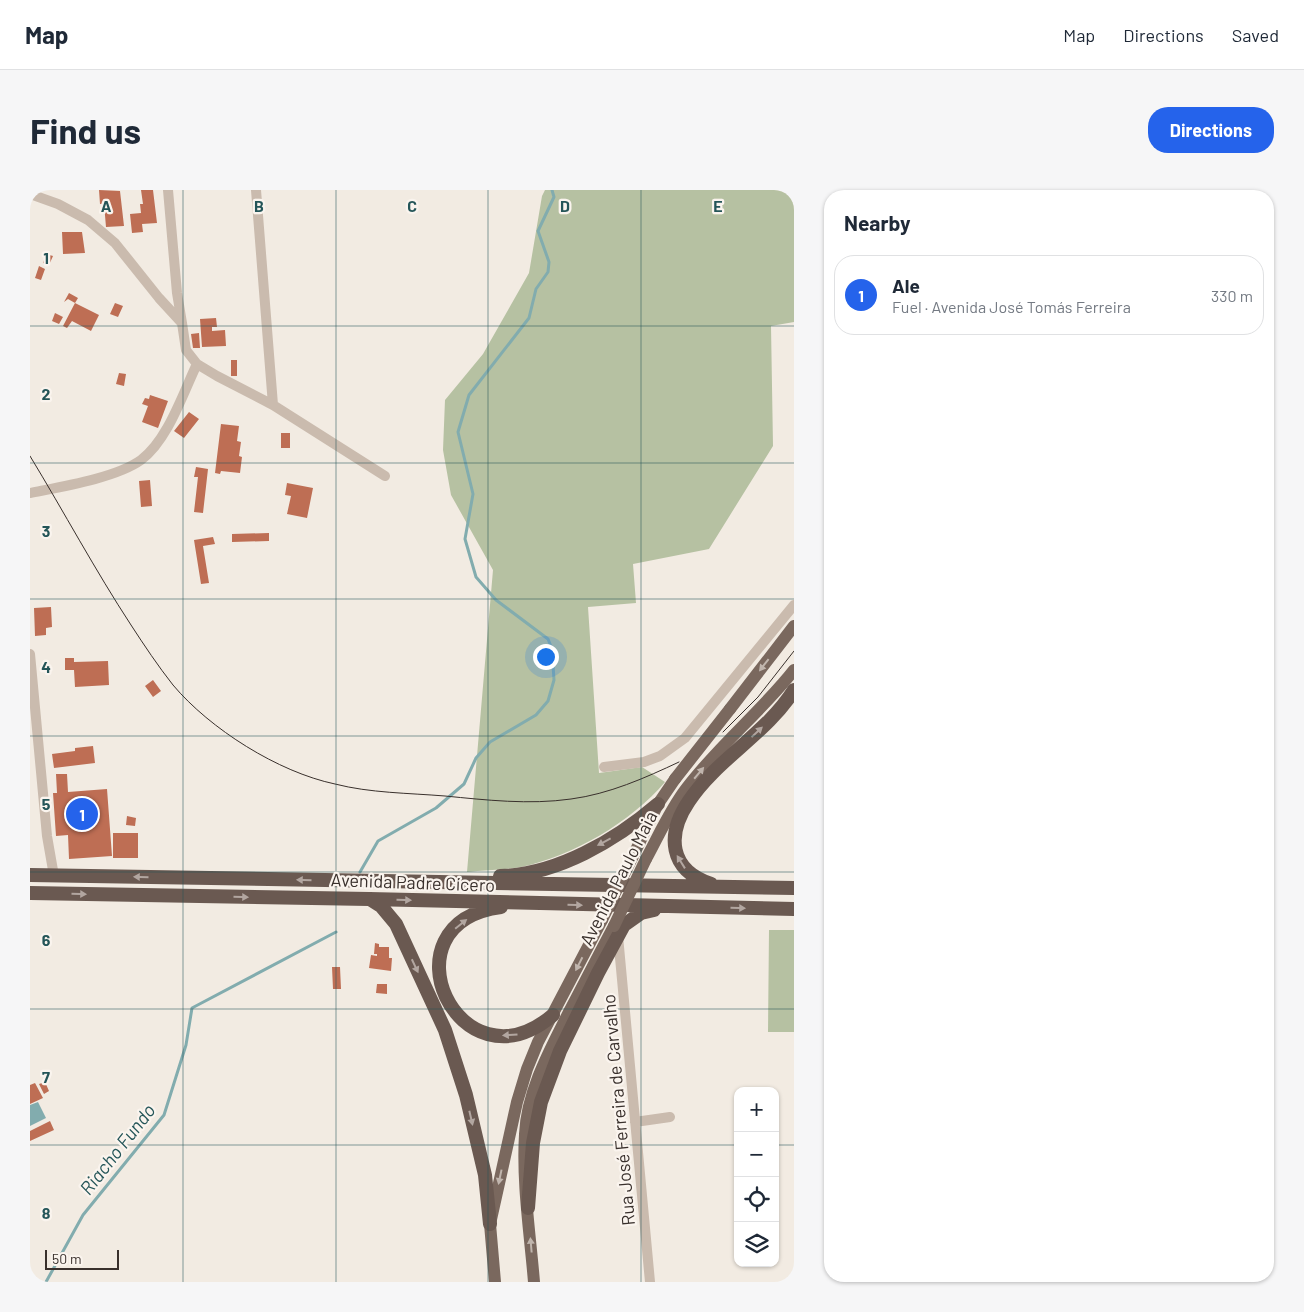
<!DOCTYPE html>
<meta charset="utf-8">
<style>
:root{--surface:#fff;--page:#f6f6f7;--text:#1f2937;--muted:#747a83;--line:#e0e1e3;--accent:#2563eb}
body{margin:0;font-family:Barlow,sans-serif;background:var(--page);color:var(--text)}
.controls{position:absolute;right:15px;bottom:15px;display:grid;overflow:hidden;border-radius:10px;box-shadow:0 1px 4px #0004}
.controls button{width:45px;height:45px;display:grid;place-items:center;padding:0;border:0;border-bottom:1px solid var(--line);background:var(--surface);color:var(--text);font:25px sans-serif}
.scale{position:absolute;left:15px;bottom:12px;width:74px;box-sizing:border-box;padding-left:5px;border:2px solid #39302c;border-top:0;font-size:14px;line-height:18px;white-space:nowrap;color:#39302c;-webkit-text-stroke:4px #faf4ee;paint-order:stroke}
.you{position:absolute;left:515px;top:466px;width:18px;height:18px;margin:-12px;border:4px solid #fff;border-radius:50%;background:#1a73e8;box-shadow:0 0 0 8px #1a73e833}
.badge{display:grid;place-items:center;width:32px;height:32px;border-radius:50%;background:var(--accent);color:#fff;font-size:16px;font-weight:700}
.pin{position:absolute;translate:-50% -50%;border:2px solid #fff;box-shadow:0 1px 5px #0006}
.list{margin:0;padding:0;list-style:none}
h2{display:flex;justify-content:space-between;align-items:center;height:65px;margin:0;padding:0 20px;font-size:21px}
h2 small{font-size:16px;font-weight:400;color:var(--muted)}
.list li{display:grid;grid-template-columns:32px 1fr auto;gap:15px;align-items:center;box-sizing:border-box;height:80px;margin:0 10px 10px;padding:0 10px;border:1px solid var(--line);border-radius:20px}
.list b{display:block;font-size:19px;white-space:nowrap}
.list p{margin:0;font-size:16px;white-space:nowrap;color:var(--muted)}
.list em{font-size:16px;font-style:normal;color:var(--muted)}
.icon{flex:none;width:28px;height:28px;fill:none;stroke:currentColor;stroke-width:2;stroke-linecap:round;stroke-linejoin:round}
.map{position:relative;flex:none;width:764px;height:1092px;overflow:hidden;border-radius:20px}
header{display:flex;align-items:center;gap:30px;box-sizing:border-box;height:70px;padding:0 25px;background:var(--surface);border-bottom:1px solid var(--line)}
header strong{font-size:24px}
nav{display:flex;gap:28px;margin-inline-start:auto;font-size:18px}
.intro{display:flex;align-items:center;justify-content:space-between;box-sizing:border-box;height:120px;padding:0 30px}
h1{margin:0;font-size:35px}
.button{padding:12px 22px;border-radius:20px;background:var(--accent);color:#fff;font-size:18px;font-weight:700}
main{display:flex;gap:30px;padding:0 30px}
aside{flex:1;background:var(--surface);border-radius:20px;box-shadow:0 1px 4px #0004}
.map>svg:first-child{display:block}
.green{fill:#b6c1a2}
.water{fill:#82acae}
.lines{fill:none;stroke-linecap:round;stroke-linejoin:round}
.stream{stroke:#82acae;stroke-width:3}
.building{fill:#be6e54}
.minor{stroke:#cabbae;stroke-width:10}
.primary{stroke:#7a685e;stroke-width:12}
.trunk{stroke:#6a5951;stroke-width:14}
.tram{stroke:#39302c;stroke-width:1}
.primary-bridge{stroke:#7a685e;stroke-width:12}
.oneway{fill:#c0b5ad}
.oneway2{fill:#b2a6a0}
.grid{fill:none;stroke:#245558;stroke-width:1;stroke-opacity:0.55}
.labels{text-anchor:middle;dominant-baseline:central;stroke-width:4.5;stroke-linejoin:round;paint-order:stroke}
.street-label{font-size:18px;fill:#39302c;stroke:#faf4ee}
.water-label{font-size:19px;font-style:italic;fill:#245558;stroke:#faf4ee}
.grid-label{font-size:16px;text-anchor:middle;font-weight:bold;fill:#245558;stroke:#faf4ee;stroke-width:4.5;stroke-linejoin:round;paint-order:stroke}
</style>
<header>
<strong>Map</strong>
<nav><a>Map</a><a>Directions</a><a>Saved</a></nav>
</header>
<div class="intro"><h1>Find us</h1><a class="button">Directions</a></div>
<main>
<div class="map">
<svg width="764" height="1092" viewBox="0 0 764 1092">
<rect width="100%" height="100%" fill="#f2ebe2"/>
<path class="green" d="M 515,0 L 764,0 L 764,132 L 741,136 L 743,256 L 679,359 L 603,374 L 606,413 L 558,417 L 569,583 L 612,577 L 635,592 C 601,632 543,666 491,677 C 473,680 455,680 437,682 L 463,380 L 421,305 L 413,260 L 415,210 L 453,164 L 499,83 L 512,6 Z
M 739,740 L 764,740 L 764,842 L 738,842 Z"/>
<path class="water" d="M 8,912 L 16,928 L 0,936 L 0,915 Z"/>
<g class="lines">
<path class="stream" d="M 330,682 L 348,651 L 406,618 L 434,594 L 446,568 L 460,552 L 506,525 L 518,511 L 524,490 L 522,459 L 518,449 L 466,410 L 446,387 L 435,349 L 443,304 L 428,242 L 439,205 L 499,128 L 506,99 L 518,82 L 519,72 L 508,41 L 524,7 L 522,0
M 16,1092 L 53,1025 L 134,925 L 156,855 L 162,818 L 306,742"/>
</g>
<path class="building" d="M 69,0 L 90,1 L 94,36 L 76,37 L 74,14 L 70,14 Z
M 111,0 L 123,0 L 127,33 L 112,34 L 113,42 L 102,43 L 100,24 L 111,23 L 110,14 L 113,14 Z
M 32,42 L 52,42 L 55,63 L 33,64 Z
M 16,64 L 23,66 L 19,75 L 13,73 Z
M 9,76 L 15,79 L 11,90 L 5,88 Z
M 39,103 L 48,108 L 45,113 L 69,125 L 61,141 L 42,131 L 37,138 L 33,136 L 45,113 L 38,109 L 34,112 Z
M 85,113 L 93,116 L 88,127 L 80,124 Z
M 25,123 L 33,127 L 29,134 L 22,131 Z
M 186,128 L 187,137 L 182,137 L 182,141 L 195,140 L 196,156 L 172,157 L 170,129 Z
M 169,143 L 170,158 L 163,158 L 161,144 Z
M 201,170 L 207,170 L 207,186 L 201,186 Z
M 89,183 L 96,184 L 94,196 L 86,194 Z
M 120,205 L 138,211 L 128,238 L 112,232 L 118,216 L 112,214 L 115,208 L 119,209 Z
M 159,222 L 169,229 L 154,248 L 144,241 Z
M 191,234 L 209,236 L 207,251 L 211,252 L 209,266 L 212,267 L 210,283 L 191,281 L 190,284 L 185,283 Z
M 251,243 L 260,243 L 260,258 L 251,258 Z
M 166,277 L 178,279 L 173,323 L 164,322 L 168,287 L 164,287 Z
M 120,290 L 122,316 L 111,317 L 109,291 Z
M 257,293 L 283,298 L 277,328 L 257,324 L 261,306 L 255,305 Z
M 239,343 L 239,351 L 202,352 L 202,344 Z
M 183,347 L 185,354 L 173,356 L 179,393 L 171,394 L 164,350 Z
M 21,417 L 22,437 L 16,438 L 16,445 L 5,446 L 4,418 Z
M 35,468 L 44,468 L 44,472 L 78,471 L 79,495 L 45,497 L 44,480 L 35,480 Z
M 123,490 L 131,501 L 123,507 L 115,496 Z
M 63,556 L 65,573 L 24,578 L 22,564 L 45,561 L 45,558 Z
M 26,584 L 37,584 L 38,602 L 77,599 L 82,666 L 39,669 L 38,645 L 26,646 L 23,603 L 27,603 Z
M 97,626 L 106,628 L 105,636 L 96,635 Z
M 83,643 L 108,643 L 108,668 L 83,668 Z
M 345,753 L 349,754 L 349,757 L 359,757 L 359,768 L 362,768 L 361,781 L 339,778 L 341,765 L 347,766 L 347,764 L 344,764 Z
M 302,777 L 310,777 L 311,799 L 303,799 Z
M 347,794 L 357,794 L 357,804 L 346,803 Z
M 15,892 L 19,901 L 14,904 L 9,894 Z
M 5,893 L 13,908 L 0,914 L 0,895 Z
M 20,931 L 24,940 L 0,951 L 0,941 Z"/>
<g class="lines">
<path class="minor" d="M 138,0 L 147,103 L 152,133
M 226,0 L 243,215
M 0,4 L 28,14 L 58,30 L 85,53 L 129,108 L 152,133 L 156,160 L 167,174 L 187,186 L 243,215 L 355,286
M 0,303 C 30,297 86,288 111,270 C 138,250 153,203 167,174
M 0,464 L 17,646 L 24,686
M 574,577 L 614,572 L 630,566 L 655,548 L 764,415
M 588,746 L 620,1092
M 605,932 L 640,927"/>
<path class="primary" d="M 700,519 L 764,436
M 604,664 L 628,614 L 645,589
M 616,669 C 629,645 640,620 656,599 C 688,556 731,522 764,480
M 465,1092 L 460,1034 L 487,912 L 497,879 L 508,852 L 572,730
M 504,1092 C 500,1043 492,993 495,944 C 497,900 521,858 540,820 C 555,792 569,764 584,736"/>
<path class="trunk" d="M 0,685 L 764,698
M 470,686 C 527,685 586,650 628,614
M 681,694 C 639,680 636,645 659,611 C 687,569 737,543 764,500
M 0,703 L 339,709 L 764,719
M 340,709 L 351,716 L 366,734 L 415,840 L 436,905 L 455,985 L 460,1034
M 471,717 C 349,733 429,905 523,825
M 498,1018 L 503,953 L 511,912 L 530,861 L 568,783 L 594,735 L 611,723 L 624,720"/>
<path class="tram" d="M 0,266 C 34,322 65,380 101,435 C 114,455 128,476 143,495 C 180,539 248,582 305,594 C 340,603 378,603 415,606 C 456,610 499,615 541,609 C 579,604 615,588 649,572
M 693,542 L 728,507 L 764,461"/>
<path class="primary-bridge" d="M 645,589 L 700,519
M 572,730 L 604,664
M 584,736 L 616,669"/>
</g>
<defs><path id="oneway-solid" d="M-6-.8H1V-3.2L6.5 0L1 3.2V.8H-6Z" transform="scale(1.25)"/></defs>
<g class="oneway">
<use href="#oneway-solid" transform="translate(734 475) rotate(128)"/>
<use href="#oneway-solid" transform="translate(669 583) rotate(-50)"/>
<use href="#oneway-solid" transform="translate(549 774) rotate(117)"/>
<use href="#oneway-solid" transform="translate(470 987) rotate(102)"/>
<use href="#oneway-solid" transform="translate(501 1055) rotate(-95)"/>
</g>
<g class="oneway2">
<use href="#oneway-solid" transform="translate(727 542) rotate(-43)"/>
<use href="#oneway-solid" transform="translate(574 652) rotate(152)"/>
<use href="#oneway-solid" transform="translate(651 672) rotate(-122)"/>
<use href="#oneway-solid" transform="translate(111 687) rotate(-179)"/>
<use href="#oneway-solid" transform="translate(274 690) rotate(-179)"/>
<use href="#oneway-solid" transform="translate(49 704) rotate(1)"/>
<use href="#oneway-solid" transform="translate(211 707) rotate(1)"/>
<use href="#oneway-solid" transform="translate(374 710) rotate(2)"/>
<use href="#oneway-solid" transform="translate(545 715) rotate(1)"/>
<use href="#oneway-solid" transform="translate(708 718) rotate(1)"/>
<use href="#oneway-solid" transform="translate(431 734) rotate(-39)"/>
<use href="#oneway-solid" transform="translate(385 776) rotate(65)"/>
<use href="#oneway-solid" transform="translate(480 845) rotate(176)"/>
<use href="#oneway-solid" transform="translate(441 928) rotate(77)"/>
</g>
<path class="grid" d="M 153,0 L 153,1092M 306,0 L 306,1092M 458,0 L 458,1092M 611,0 L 611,1092M 0,136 L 764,136M 0,273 L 764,273M 0,409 L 764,409M 0,546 L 764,546M 0,682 L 764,682M 0,819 L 764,819M 0,955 L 708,955M 745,955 L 764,955"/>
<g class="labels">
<g class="street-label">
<text transform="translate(588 688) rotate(-63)">Avenida Paulo Maia</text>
<text transform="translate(383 692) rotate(2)">Avenida Padre Cícero</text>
<text transform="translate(588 920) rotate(-95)">Rua José Ferreira de Carvalho</text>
</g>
<g class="water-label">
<text transform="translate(87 959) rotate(-52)">Riacho Fundo</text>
</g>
</g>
<g class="grid-label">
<text x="76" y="22">A</text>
<text x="229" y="22">B</text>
<text x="382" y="22">C</text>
<text x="535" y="22">D</text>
<text x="688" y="22">E</text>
<text x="16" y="74">1</text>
<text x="16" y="210">2</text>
<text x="16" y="347">3</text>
<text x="16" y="483">4</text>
<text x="16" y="620">5</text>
<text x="16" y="756">6</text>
<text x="16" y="893">7</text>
<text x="16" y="1029">8</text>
</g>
</svg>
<div class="controls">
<button>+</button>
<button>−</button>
<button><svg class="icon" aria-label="locate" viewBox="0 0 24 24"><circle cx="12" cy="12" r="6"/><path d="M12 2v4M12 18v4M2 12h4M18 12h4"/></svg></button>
<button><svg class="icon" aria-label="layers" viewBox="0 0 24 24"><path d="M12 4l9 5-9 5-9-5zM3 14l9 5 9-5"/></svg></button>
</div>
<div class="scale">50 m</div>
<div class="you"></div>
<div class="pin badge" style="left:52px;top:624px">1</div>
</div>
<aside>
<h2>Nearby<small></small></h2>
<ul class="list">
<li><span class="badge">1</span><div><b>Ale</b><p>Fuel · Avenida José Tomás Ferreira</p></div><em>330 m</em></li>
</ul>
</aside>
</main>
